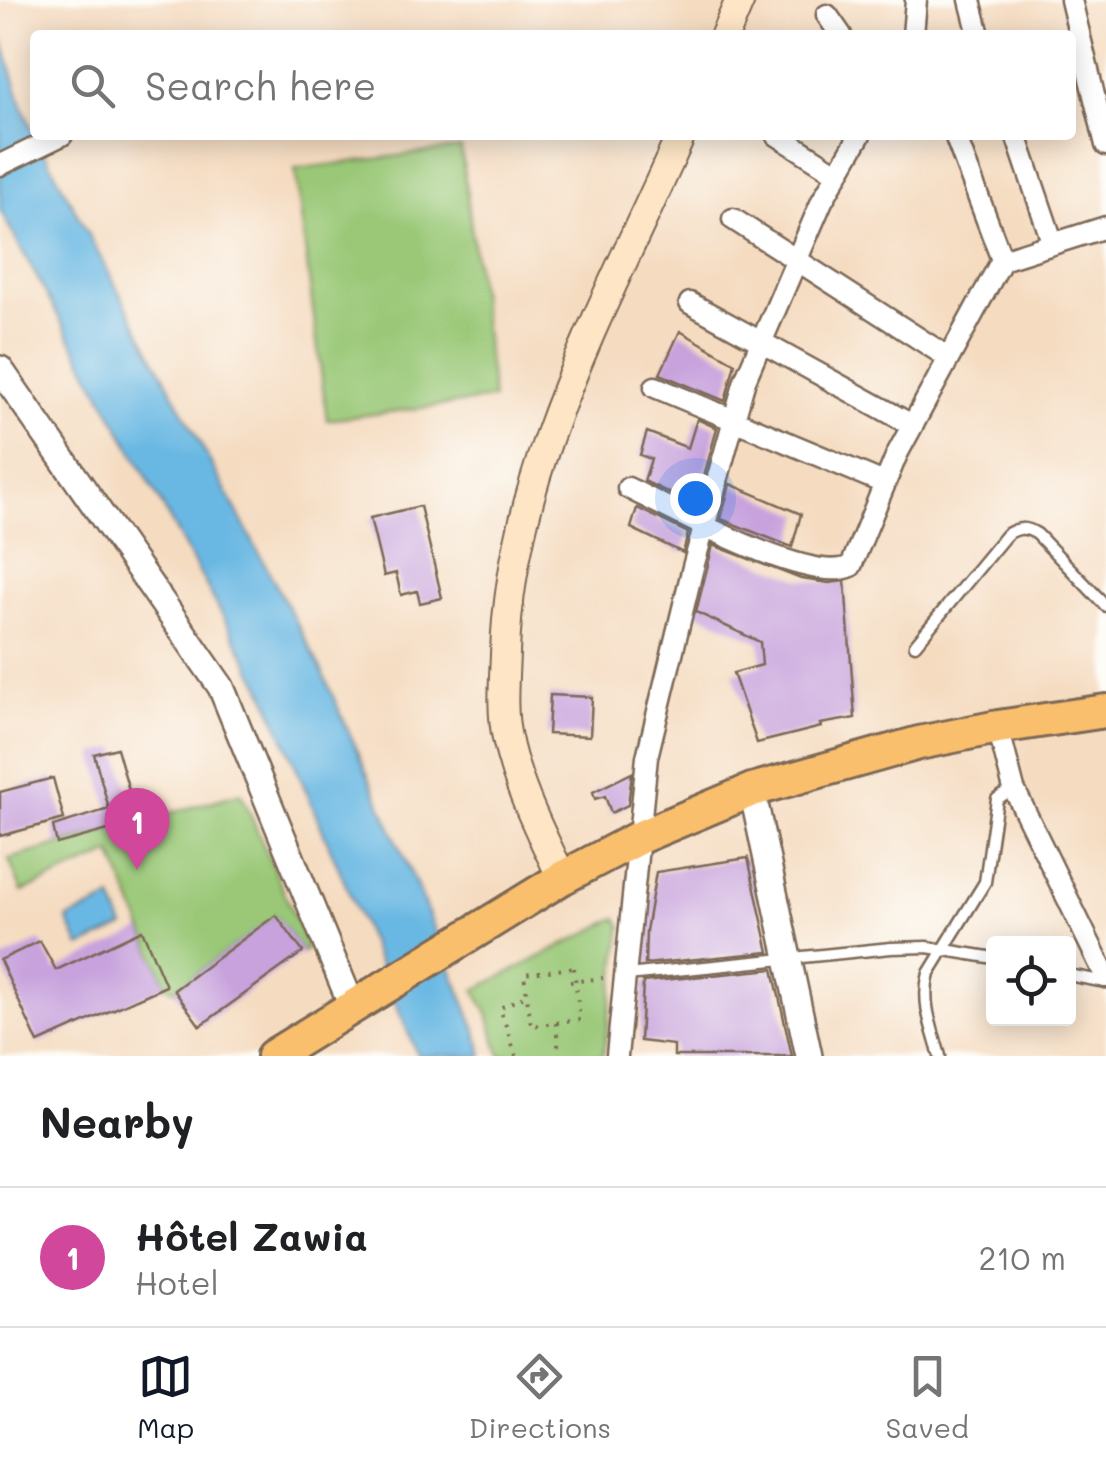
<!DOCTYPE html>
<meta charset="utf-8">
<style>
:root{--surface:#fff;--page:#f2f2f2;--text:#202124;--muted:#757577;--line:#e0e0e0;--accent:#111827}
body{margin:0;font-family:Mali,sans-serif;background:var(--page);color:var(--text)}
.controls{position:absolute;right:30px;bottom:30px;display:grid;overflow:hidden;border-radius:10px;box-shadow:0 5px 25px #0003}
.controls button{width:90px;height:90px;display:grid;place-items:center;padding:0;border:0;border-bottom:2px solid var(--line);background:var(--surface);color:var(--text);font:50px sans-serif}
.you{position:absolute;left:695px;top:498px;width:35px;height:35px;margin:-25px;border:8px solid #fff;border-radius:50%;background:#1a73e8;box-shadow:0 0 0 15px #1a73e833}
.badge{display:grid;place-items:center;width:65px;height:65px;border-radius:50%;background:var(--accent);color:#fff;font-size:32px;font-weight:700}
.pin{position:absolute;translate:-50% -82px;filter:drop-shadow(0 2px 5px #0008)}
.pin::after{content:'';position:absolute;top:52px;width:35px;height:30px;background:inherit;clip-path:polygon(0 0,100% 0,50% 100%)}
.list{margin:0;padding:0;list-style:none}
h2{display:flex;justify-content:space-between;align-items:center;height:130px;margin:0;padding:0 40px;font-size:42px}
h2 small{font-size:32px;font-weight:400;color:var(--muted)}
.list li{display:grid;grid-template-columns:65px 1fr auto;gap:30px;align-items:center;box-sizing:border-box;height:140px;padding:0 40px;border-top:2px solid var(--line)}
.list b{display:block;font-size:38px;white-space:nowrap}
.list p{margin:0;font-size:32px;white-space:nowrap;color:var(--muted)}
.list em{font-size:32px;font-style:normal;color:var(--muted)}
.icon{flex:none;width:55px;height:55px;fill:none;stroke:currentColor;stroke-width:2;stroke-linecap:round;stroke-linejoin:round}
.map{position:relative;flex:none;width:1106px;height:1056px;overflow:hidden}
.search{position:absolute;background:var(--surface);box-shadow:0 5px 25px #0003;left:30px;right:30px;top:30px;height:110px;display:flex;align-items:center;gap:25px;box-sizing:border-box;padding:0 35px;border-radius:10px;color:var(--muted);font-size:38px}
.sheet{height:270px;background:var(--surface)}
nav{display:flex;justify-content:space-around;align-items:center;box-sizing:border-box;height:140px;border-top:2px solid var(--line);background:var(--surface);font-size:28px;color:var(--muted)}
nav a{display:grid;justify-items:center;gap:5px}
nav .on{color:var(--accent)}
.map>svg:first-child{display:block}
.green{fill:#9ac877;stroke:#6a794a;stroke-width:2.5}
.water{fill:#69b8e3;stroke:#527180;stroke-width:2.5}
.building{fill:#c7a2dd}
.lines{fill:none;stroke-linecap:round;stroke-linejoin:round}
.service-casing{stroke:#7c6857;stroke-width:15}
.minor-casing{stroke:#7c6857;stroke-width:25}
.tertiary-casing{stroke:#7c6857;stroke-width:30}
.secondary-casing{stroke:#7c6857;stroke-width:32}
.primary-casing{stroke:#7c6857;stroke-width:38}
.path{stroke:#7c6857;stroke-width:4;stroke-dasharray:2.5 8;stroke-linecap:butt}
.service{stroke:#fff;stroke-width:10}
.minor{stroke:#fff;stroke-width:20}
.tertiary{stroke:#fff;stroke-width:25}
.secondary{stroke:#fde5c5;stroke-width:28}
.primary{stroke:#f9bf6d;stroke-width:32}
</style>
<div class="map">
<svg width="1106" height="1056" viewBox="0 0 1106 1056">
<rect width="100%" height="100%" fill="#fdfcf7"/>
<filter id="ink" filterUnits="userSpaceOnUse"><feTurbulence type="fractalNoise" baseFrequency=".01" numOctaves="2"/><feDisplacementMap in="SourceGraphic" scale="20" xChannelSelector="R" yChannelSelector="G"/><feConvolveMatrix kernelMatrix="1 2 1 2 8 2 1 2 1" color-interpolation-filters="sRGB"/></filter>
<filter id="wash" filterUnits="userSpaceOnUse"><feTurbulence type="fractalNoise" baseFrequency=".0048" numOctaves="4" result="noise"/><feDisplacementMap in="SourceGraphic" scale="40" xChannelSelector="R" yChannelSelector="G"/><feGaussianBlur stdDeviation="2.25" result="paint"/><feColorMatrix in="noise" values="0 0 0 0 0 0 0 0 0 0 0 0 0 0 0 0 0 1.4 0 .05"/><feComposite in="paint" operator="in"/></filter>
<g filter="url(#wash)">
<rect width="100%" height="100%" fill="#f5dcc1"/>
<path class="green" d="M 461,148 L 493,399 L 327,420 L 295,169 Z
M 241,793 L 308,948 L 303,952 L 276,916 L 174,990 L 166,986 L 112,853 L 22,892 L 9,859 Z
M 617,918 L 622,927 L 603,1056 L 501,1056 L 488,1014 L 475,990 Z"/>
<path class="water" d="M 0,33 L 23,108 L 35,135 L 321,669 L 417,887 L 476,1030 L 483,1056 L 418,1056 L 264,691 L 0,210 Z
M 112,899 L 124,927 L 80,947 L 67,919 Z"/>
<g id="blocks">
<path class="building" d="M 680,331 L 735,363 L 725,401 L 660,374 Z
M 697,419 L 717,428 L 696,506 L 644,481 L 651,459 L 640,455 L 647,432 L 688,448 Z
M 730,484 L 801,514 L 792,547 L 721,519 Z
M 420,506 L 442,598 L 420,603 L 417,591 L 401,595 L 396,573 L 384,576 L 370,518 Z
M 637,508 L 688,533 L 683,553 L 631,528 Z
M 713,545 L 801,579 L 829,583 L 845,581 L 855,718 L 820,724 L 821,727 L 757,743 L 733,673 L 762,665 L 760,642 L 696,612 Z
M 550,695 L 592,697 L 590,736 L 548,734 Z
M 117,748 L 138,822 L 57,844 L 53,826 L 109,809 L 94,754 Z
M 632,773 L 628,805 L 611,813 L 605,796 L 595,799 L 593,792 Z
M 53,778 L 64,819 L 0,836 L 0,792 Z
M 748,858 L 769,952 L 645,964 L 646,931 L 656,872 Z
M 276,915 L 303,952 L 200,1026 L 174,990 Z
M 142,930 L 166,986 L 38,1043 L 0,960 L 40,941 L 56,970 Z
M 773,969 L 792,1056 L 674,1056 L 674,1045 L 640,1041 L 643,982 Z"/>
</g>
</g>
<g filter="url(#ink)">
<use href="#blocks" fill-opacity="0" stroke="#7c6857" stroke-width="2.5"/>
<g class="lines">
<defs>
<path id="service" d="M 915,645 L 1006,535 C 1018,527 1025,527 1037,534 L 1106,606
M 627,975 L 891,948 L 927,947 L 994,958
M 1068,975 L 1106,982
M 940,1056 C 932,1028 921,1002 929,973 L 985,882 L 997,799 L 1013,789"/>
<path id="minor" d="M 970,0 L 979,35
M 1071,0 L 1106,145
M 827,15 L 841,35
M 913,35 L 916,0
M 777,135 L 838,174
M 955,135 L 1002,260
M 1016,135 L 1053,244
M 0,165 L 62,135
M 733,219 L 949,358
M 690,303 L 912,425
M 655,387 L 884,483
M 628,488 C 670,508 810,587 851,566 L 897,454 L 1002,260 L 1106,227
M 998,727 L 1014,789 L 1106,977
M 617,1056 L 647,757 L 693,567 L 745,380 L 822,201 L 860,135"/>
<path id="tertiary" d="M 0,369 L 221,687 L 352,1006
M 752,790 L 809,1056"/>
<path id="secondary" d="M 725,35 L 740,0
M 562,878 C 541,833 517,787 507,738 C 501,711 504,681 505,654 C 510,469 608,301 681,135"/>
<path id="primary" d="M 273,1056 L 562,878 L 640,837 L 752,790 L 919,743 L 998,727 L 1106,711"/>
</defs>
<use href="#service" class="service-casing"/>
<use href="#minor" class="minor-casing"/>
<use href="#tertiary" class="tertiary-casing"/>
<use href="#secondary" class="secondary-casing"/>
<use href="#primary" class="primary-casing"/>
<path class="path" d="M 574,968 L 580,1020 L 531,1026 L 524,974 Z
M 570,982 L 603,978
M 556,1023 L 559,1056
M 516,1056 L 500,1008 L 527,995"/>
<use href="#service" class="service"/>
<use href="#minor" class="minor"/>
<use href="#tertiary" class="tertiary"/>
<use href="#secondary" class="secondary"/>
<use href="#primary" class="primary"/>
</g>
</g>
</svg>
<div class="controls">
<button><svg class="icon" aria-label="locate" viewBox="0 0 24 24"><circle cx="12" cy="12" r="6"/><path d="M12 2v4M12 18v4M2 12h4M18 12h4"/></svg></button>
</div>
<div class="you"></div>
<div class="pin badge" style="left:137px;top:870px;background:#d1479c">1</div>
<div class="search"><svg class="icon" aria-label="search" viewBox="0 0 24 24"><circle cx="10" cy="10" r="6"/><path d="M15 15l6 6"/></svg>Search here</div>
</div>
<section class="sheet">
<h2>Nearby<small></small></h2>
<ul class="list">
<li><span class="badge" style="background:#d1479c">1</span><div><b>Hôtel Zawia</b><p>Hotel</p></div><em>210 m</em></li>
</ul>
</section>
<nav>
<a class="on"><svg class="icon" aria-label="map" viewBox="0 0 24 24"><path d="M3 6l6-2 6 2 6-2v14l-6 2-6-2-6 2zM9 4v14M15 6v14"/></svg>Map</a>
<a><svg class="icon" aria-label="directions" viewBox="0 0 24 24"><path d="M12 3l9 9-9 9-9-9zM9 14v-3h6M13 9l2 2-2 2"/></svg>Directions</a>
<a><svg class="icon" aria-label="saved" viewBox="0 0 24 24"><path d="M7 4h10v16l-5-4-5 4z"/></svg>Saved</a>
</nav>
